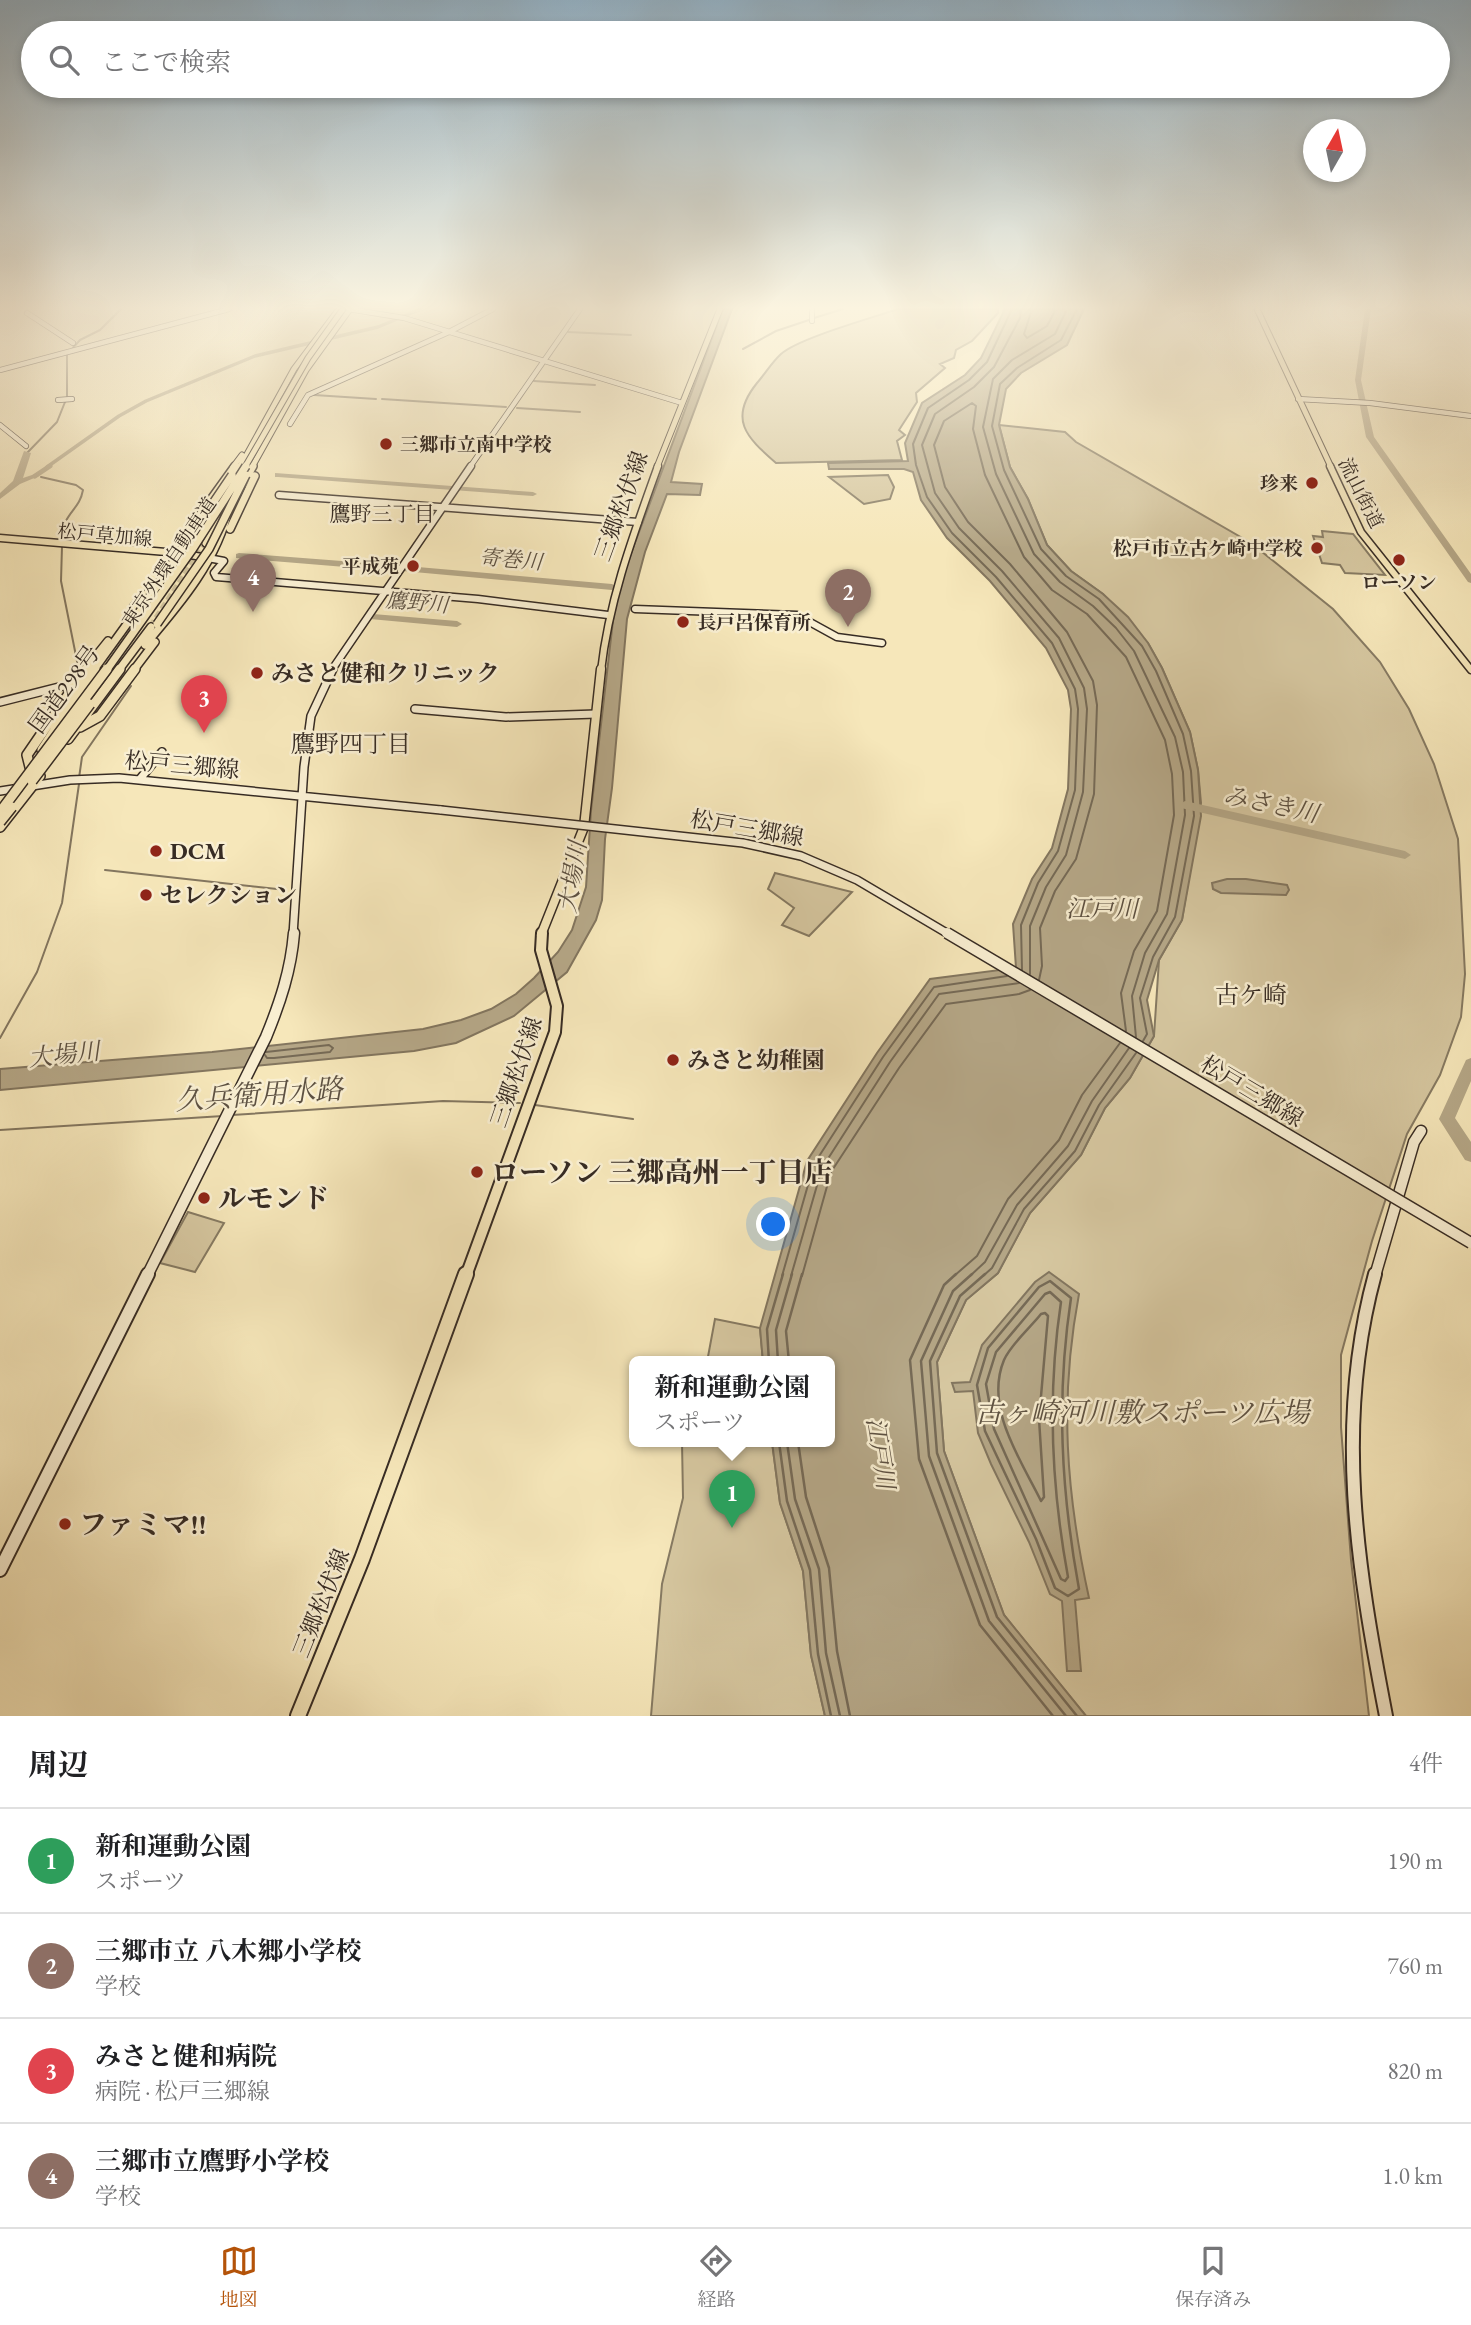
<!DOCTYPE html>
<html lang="ja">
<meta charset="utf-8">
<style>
:root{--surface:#fff;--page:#f2f2f2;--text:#202124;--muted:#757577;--line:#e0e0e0;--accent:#b45309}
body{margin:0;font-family:"EB Garamond","Noto Serif JP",serif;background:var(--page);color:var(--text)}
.compass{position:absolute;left:1303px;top:119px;width:63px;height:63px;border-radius:50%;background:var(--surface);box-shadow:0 4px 10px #0003;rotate:9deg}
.you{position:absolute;left:774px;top:1225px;width:24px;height:24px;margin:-18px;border:5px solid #fff;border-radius:50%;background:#1a73e8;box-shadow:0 0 0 10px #1a73e833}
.badge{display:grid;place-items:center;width:46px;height:46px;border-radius:50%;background:var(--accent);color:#fff;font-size:23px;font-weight:700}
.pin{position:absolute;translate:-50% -58px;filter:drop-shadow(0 2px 4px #0008)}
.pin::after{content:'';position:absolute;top:37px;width:24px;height:21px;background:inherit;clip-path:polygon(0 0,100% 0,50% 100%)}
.popup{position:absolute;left:629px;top:1356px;width:206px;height:91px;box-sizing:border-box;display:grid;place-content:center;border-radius:10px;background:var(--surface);filter:drop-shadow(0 2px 5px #0005);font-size:23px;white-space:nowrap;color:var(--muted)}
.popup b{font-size:26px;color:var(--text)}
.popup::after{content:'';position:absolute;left:50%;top:100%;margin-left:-14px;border:14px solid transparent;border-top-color:var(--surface)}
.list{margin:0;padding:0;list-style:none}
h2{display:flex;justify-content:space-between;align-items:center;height:91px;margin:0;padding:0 28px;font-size:30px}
h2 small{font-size:23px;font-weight:400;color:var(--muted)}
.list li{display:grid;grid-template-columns:46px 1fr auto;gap:21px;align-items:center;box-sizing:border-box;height:105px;padding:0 28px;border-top:2px solid var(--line)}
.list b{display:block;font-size:26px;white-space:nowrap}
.list p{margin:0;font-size:23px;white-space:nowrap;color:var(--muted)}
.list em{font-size:23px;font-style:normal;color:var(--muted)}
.icon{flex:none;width:38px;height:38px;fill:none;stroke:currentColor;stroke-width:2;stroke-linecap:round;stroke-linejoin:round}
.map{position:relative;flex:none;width:1471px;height:1716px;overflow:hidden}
.search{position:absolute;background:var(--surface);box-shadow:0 4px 10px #0003;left:21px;right:21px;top:21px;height:77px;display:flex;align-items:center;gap:18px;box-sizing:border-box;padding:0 24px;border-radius:38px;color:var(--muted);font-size:26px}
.sheet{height:511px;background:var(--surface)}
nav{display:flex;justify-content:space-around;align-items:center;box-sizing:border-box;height:98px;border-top:2px solid var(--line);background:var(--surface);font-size:19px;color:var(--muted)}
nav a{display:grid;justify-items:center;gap:4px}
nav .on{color:var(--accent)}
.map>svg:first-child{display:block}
.green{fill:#d6c7a0;stroke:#867a62;stroke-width:2}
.water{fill:#b5a787;stroke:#83765f;stroke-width:2}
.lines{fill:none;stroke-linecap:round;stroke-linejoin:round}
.shore-far1{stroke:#766a56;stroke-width:2}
.shore{stroke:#766a56;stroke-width:2.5}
.stream{stroke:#83765f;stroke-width:2}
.canal-far1{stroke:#b5a787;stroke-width:3.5}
.canal{stroke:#b5a787;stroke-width:5}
.river{fill:#b5a787;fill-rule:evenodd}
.highway-tunnel{stroke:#d0c29c;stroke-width:7;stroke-dasharray:7 3.5;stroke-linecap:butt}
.secondary-far4-casing{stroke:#372c24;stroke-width:6}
.secondary-far3-casing{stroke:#372c24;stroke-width:9}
.secondary-far2-casing{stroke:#372c24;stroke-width:10}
.secondary-far1-casing{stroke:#372c24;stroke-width:13}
.secondary-casing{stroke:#372c24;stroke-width:16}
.primary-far4-casing{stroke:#372c24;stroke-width:7}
.primary-far3-casing{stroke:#372c24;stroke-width:9}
.primary-far2-casing{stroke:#372c24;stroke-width:11}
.primary-far1-casing{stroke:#372c24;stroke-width:14}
.primary-casing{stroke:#372c24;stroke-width:18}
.highway-far2-casing{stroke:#372c24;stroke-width:7}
.highway-far1-casing{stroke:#372c24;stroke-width:10}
.highway-casing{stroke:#372c24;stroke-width:12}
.secondary-far4{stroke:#f9efd2;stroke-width:4.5}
.secondary-far3{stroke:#f9efd2;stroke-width:6}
.secondary-far2{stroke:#f9efd2;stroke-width:7}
.secondary-far1{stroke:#f9efd2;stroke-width:10}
.secondary{stroke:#f9efd2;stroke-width:12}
.primary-far4{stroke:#f6e7ba;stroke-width:5}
.primary-far3{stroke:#f6e7ba;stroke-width:6}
.primary-far2{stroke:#f6e7ba;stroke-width:8}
.primary-far1{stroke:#f6e7ba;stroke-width:10}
.primary{stroke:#f6e7ba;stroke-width:14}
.highway-far2{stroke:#f6e7ba;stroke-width:5}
.highway-far1{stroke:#f6e7ba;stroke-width:7}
.highway{stroke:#f6e7ba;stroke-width:9}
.secondary-bridge-far1-casing{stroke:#372c24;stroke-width:10;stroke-linecap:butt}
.secondary-bridge-casing{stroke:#372c24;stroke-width:13;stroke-linecap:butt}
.highway-bridge-far2-casing{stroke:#372c24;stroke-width:7;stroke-linecap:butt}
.highway-bridge-far1-casing{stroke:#372c24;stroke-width:10;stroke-linecap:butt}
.highway-bridge-casing{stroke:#372c24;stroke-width:12;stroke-linecap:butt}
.secondary-bridge-far1{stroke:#f9efd2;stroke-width:7}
.secondary-bridge{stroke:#f9efd2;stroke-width:10}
.highway-bridge-far2{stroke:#f6e7ba;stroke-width:5}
.highway-bridge-far1{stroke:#f6e7ba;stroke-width:7}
.highway-bridge{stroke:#f6e7ba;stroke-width:9}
.poi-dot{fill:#8f2418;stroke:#f9efd2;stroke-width:2.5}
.labels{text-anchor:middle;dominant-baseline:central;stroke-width:5;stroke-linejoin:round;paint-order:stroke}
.far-poi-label{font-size:19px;font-weight:bold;fill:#372c24;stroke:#f9efd2;text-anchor:end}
.far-street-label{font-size:19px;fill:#372c24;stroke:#f9efd2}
.far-neighbourhood-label{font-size:21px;fill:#372c24;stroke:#f9efd2}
.far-water-label{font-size:21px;font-style:italic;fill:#5d5142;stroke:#f9efd2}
.street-label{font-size:23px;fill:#372c24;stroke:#f9efd2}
.poi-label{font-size:23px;font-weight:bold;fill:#372c24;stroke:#f9efd2;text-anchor:start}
.neighbourhood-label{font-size:24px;fill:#372c24;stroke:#f9efd2}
.water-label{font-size:24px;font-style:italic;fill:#5d5142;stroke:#f9efd2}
.near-water-label{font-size:28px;font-style:italic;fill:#5d5142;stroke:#f9efd2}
.near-poi-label{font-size:28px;font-weight:bold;fill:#372c24;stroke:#f9efd2;text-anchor:start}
.near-park-label{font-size:28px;font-style:italic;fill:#5f5343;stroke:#f9efd2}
</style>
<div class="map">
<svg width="1471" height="1716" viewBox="0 0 1471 1716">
<rect width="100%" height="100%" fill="#f6e7ba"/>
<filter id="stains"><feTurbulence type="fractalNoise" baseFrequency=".00286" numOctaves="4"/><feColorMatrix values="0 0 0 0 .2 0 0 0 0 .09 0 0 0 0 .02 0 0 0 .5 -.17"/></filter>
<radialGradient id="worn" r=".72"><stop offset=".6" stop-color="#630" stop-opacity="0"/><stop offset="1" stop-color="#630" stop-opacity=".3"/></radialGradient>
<path class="green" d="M 898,309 L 998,309 L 998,313 L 972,341 L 956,350 L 954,358 L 940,364 L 945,368 L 916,393 L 917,402 L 899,430 L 905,435 L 897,441 L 902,460 L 776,463 C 746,437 728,419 757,383 C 765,374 772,362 781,354 C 799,338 872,318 898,309 Z
M 999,425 L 1065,432 L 1076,442 L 1251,543 L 1333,609 L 1380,662 L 1409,709 L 1434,764 L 1458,839 L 1465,974 L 1461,1017 L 1440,1075 L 1407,1134 L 1372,1241 L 1341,1355 L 1341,1427 L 1351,1560 L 1369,1716 L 1086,1716 L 1004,1615 L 944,1451 L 937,1362 L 966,1300 L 998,1273 L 1030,1213 L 1081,1155 L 1105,1108 L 1130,1078 L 1154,1036 L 1159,960 L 1182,920 L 1201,803 L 1198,770 L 1190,732 L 1162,668 L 1148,643 L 1103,594 L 1071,571 L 1047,545 L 1028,499 L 1010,467 Z
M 888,475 L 894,487 L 890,499 L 864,504 L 829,477 Z
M 1322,531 L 1353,534 L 1385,575 L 1345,573 L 1340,565 L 1322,563 L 1313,536 L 1323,537 Z
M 775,873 L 852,892 L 809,936 L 782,925 L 794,908 L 768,889 Z
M 188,1212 L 224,1223 L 195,1272 L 160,1263 Z
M 715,1319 L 760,1328 L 763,1362 L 707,1362 Z
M 682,1442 L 772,1442 L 780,1503 L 803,1571 L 811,1655 L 825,1716 L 651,1716 L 662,1584 L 683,1498 Z"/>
<path class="water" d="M 723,309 L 732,309 L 679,452 L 671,482 L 702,484 L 700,495 L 667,494 L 645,552 L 627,619 L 612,788 L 605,839 L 602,900 L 596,920 L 567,972 L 514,1016 L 456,1043 L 414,1051 L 0,1090 L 0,1069 L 212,1052 L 423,1029 L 461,1020 L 491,1009 L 516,994 L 534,978 L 558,952 L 572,930 L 586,887 L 591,811 L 614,612 L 627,564 Z
M 1005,309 L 1084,309 L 1067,345 L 1021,373 L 1006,389 L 999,425 L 1010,467 L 1028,499 L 1047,545 L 1071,571 L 1103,594 L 1128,617 L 1148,643 L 1162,668 L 1190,732 L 1198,770 L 1201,816 L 1182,920 L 1159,960 L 1147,1000 L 1154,1036 L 1130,1078 L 1105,1108 L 1081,1155 L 1030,1213 L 998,1273 L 966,1300 L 937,1362 L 944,1451 L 1004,1615 L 1086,1716 L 825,1716 L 811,1655 L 803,1571 L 780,1503 L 772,1442 L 830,1442 L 830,1362 L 763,1362 L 760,1328 L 807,1161 L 877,1053 L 930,979 L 1016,968 L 1013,924 L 1032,879 L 1052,848 L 1068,789 L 1071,709 L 1068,690 L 1046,648 L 990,581 L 947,538 L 921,500 L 913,472 L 904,469 L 829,469 L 828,463 L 908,461 L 905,443 L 922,403 L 965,375 L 981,358 Z
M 1227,879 L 1246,879 L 1287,885 L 1289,890 L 1286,895 L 1221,893 L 1213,889 L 1212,883 Z
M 1049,1272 L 1079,1294 C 1059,1400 1066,1493 1089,1598 L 1075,1600 L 1081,1671 L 1067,1671 L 1062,1601 L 1050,1594 L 1029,1542 L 991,1464 L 978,1433 L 973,1391 L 955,1392 L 952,1383 L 970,1382 L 982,1345 L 1035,1282 Z"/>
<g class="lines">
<path class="shore-far1" d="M 1012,309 L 987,362 L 969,380 L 928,408 L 913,444 L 916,465 L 927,497 L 952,533 L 996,577 L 1052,643 L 1075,689 L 1078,709 L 1075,790 L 1058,851 L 1038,883 L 1021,925 L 1022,970
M 1021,309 L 1020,318 L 994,367 L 974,387 L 935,414 L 922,445 L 935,493 L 959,528 L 1002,571 L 1059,638 L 1084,688 L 1087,709 L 1083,792 L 1066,855 L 1046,887 L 1030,926 L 1030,974
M 1032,309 L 1024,334 L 1027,338 L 1047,326 L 1056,309
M 1067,309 L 1055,334 L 1012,360 L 993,379 L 983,427 L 996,474 L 1034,554 L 1060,582 L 1093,606 L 1116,628 L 1134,651 L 1175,737 L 1183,772 L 1185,815 L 1167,914 L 1145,953 L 1132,996 L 1136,1037
M 1077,309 L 1061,340 L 1017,368 L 1000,384 L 992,426 L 1004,470 L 1041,549 L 1066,576 L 1099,599 L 1142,646 L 1156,671 L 1183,734 L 1191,771 L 1194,816 L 1175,917 L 1153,957 L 1140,998 L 1147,1034 L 1143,1041
M 1039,980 L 1042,966 L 1040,928 L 1055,891 L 1076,859 L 1094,794 L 1097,705 L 1093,681 L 1067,632 L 1010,564 L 968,522 L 945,487 L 934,445 L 944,421 L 972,403 L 976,406 L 973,429 L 985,475 L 1024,557 L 1052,590 L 1087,614 L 1126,657 L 1165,740 L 1172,774 L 1174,815 L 1157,911 L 1134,951 L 1121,993 L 1126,1031
M 265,1055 L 267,1058 L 274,1058 L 330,1052 L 333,1048 L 329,1045 L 266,1052
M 782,1276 L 814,1164 L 883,1057 L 934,987 L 1007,976
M 791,1276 L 822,1168 L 890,1062 L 939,994 L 1019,983
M 802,1276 L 831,1172 L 899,1068 L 946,1004 L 1019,994 L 1030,990
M 954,1276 L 977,1256 L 1008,1199 L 1059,1140 L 1082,1095 L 1120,1043
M 970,1276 L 985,1262 L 1017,1205 L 1068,1146 L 1092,1101 L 1129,1048
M 983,1276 L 992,1268 L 1024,1209 L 1075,1151 L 1099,1105 L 1136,1053"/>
<path class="shore" d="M 956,1274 L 944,1285 L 910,1360 L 919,1459 L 980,1625 L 1053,1716
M 972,1274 L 953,1291 L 921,1361 L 929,1456 L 989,1621 L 1066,1716
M 985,1274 L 960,1296 L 930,1361 L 937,1453 L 997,1617 L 1077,1716
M 1050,1281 L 1071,1298 C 1056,1397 1061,1491 1079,1589 L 1068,1596 L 1055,1588 L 1036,1539 L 985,1431 L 977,1385 L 988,1348 L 1039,1287 Z
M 1050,1292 L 1061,1302 C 1047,1395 1051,1485 1068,1577 L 1065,1581 L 1061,1579 L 994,1429 L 986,1384 L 996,1352 L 1045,1294 Z
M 1045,1313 L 1048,1316 L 1039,1419 L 1044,1497 L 1041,1501 C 1021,1460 984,1408 1004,1360 C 1011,1344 1030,1328 1041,1314 Z
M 769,1362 L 767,1329 L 783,1274
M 778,1362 L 776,1330 L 792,1274
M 789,1362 L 786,1331 L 802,1274
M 779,1442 L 787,1501 L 810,1570 L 818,1654 L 831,1716
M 787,1442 L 795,1499 L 819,1569 L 826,1653 L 840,1716
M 798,1442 L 806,1497 L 829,1568 L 837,1651 L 850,1716"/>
<path class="stream" d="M 814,318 L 843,309
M 568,332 L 631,335
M 743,349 L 776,331 L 809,320
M 71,350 L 80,340 L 100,330 L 121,309
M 67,354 L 67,396
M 534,381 L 595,385
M 314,395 L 376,399
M 382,399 L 506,407
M 517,408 L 580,412
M 27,453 L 57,422 L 65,402
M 41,477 L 76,485 L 83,490 C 79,512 63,511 61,541
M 62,546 L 61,581 L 78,666
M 79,778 L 82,757 L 131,686
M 105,870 L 286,890
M 0,1038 L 37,972 L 62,903 L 79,784
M 535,1105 L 633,1119
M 232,1115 L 443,1101 L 520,1103
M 0,1130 L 223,1116"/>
<path class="canal-far1" d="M 47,467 L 119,416 L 146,401 L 255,356 L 378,327 L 421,309"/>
<path class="canal" d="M 35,476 L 50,466"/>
<path class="river" d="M 1365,309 L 1371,309 L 1361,380 L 1374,437 L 1471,574 L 1471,583 L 1468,582 L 1366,437 L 1355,380 Z
M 24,451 L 31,453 L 23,478 L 35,474 L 39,476 L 20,484 L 0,499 L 0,493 L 13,481 Z
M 275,473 L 533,492 L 537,494 L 533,496 L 278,477 L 275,477 Z
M 239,553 L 394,565 L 398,568 L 394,571 L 236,558 L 236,554 Z
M 406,566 L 612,584 L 617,587 L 612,590 L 403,571 L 403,567 Z
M 373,614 L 457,621 L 462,624 L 457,627 L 370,619 L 370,615 Z
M 1185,801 L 1405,851 L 1411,855 L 1405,859 L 1181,808 L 1179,805 Z
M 1471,1058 L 1471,1081 L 1455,1118 L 1471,1142 L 1471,1162 L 1465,1160 L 1439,1119 L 1466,1060 Z"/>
<path class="highway-tunnel" d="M 156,595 L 193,542
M 151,627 L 206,543"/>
<defs>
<path id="secondary-far4" d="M 348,309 L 404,318 L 682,403
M 812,309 L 812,321
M 27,313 L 73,343
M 0,370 L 229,309
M 1298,399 L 1370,403 L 1471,416
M 58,400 L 72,399
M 290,424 L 308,395 L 449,332 L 493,309
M 0,425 L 26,446
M 470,467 L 580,309"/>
<path id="secondary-far3" d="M 279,495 L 638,522
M 208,558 L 224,561 L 214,573 L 216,577 L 478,599 L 608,615
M 635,609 L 797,615 L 837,637 L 882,643
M 331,671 L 471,466"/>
<path id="secondary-far2" d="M 0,702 L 75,683
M 415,709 L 506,717 L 596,714
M 140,779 L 162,752
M 0,791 L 70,780 L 119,778 L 441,810
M 293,935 L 304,767 L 311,716 L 333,669"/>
<path id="secondary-far1" d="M 147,1276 L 266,1037 C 280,1003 291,970 294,933
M 1375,1276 L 1414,1142 L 1421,1131"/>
<path id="secondary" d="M 1375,1274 C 1334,1424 1357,1566 1386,1716
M 0,1570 L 148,1274"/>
<path id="primary-far4" d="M 1257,309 L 1331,467
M 657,467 L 720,309"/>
<path id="primary-far3" d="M 1330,466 L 1361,532 L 1471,670
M 0,538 L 178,553 L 208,558
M 601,671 C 609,599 634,533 658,466"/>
<path id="primary-far2" d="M 541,935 L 584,827 L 601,669"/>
<path id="primary-far1" d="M 466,1276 L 555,1032 L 557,1006 L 541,950 L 542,933"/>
<path id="primary" d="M 298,1716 L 362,1559 L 466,1274"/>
<path id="highway-far2" d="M 233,467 L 242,455
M 240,467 L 294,369 L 339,309
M 252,467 L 306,370 L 350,309"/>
<path id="highway-far1" d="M 235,478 L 241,466
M 243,484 L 253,466
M 230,529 L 255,476
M 187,541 L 185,538 L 189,530 L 235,466
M 206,543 L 222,518
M 132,609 L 141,597 L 148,593
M 145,645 C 179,605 218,560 229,507
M 84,671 L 108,641
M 93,671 L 140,606
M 118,671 L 151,627
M 133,671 L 155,642"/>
<path id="highway" d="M 80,727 L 100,716 L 135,669
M 68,739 L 120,669
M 42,750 L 95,669
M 30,767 L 27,755 L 86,669
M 0,827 L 40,776"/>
</defs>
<use href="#secondary-far4" class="secondary-far4-casing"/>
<use href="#secondary-far3" class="secondary-far3-casing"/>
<use href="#secondary-far2" class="secondary-far2-casing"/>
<use href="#secondary-far1" class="secondary-far1-casing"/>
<use href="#secondary" class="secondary-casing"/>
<use href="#primary-far4" class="primary-far4-casing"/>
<use href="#primary-far3" class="primary-far3-casing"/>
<use href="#primary-far2" class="primary-far2-casing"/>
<use href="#primary-far1" class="primary-far1-casing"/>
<use href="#primary" class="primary-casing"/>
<use href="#highway-far2" class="highway-far2-casing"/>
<use href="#highway-far1" class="highway-far1-casing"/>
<use href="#highway" class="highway-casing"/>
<use href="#secondary-far4" class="secondary-far4"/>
<use href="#secondary-far3" class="secondary-far3"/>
<use href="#secondary-far2" class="secondary-far2"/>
<use href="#secondary-far1" class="secondary-far1"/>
<use href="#secondary" class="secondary"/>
<use href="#primary-far4" class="primary-far4"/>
<use href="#primary-far3" class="primary-far3"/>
<use href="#primary-far2" class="primary-far2"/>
<use href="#primary-far1" class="primary-far1"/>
<use href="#primary" class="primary"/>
<use href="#highway-far2" class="highway-far2"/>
<use href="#highway-far1" class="highway-far1"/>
<use href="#highway" class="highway"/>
<defs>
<path id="secondary-bridge-far1" d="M 441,810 L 743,843 L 801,856 L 857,880 L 950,935"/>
<path id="secondary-bridge" d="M 947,933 L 1471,1243"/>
<path id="highway-bridge-far2" d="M 245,467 L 308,358 L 343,309"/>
<path id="highway-bridge-far1" d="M 136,617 L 232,475
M 157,624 L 209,549 L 246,475
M 106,671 L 192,550 L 246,466"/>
<path id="highway-bridge" d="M 32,781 L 90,704
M 0,812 L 107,669
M 0,822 L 12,807"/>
</defs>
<use href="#secondary-bridge-far1" class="secondary-bridge-far1-casing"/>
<use href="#secondary-bridge" class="secondary-bridge-casing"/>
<use href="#highway-bridge-far2" class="highway-bridge-far2-casing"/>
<use href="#highway-bridge-far1" class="highway-bridge-far1-casing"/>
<use href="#highway-bridge" class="highway-bridge-casing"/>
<use href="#secondary-bridge-far1" class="secondary-bridge-far1"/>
<use href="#secondary-bridge" class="secondary-bridge"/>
<use href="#highway-bridge-far2" class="highway-bridge-far2"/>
<use href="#highway-bridge-far1" class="highway-bridge-far1"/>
<use href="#highway-bridge" class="highway-bridge"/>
</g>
<linearGradient id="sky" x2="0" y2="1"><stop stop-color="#93afc1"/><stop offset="0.56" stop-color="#fbf4e0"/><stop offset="1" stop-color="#fbf4e0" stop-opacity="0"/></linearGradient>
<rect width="1471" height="549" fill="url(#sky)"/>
<g class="poi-dot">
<circle cx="386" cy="444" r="7"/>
<circle cx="1312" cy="483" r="7"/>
<circle cx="1317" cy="548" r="7"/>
<circle cx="1399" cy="560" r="7"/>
<circle cx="413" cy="566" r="7"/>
<circle cx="683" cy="622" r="7"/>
<circle cx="257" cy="673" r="7"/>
<circle cx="156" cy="851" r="7"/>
<circle cx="146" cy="895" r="7"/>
<circle cx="673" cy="1060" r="7"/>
<circle cx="477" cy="1172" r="7"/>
<circle cx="204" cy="1198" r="7"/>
<circle cx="65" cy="1524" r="7"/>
</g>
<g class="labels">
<g class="far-poi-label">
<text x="400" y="444" text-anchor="start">三郷市立南中学校</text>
<text x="1298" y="483">珍来</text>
<text x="1303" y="548">松戸市立古ケ崎中学校</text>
<text x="399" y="566">平成苑</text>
<text x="1399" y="582" text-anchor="middle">ローソン</text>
<text x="697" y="622" text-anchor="start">長戸呂保育所</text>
</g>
<g class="far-street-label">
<text transform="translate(1361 493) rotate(63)">流山街道</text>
<text transform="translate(105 535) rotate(5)">松戸草加線</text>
<text transform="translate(169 562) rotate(-56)">東京外環自動車道</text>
</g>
<g class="far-neighbourhood-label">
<text x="382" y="513">鷹野三丁目</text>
</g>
<g class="far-water-label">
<text transform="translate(511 559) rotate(5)">寄巻川</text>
<text transform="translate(417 602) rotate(5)">鷹野川</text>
</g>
<g class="street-label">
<text transform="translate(621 506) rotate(-70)">三郷松伏線</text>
<text transform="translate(64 689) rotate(-54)">国道298号</text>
<text transform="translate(182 765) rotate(5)">松戸三郷線</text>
<text transform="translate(747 828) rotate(10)">松戸三郷線</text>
<text transform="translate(516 1072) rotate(-71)">三郷松伏線</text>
<text transform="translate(1252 1091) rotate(31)">松戸三郷線</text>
<text transform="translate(321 1603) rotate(-68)">三郷松伏線</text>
</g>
<g class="poi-label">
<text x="271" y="673">みさと健和クリニック</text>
<text x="170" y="851">DCM</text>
<text x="160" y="895">セレクション</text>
<text x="687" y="1060">みさと幼稚園</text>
</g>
<g class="neighbourhood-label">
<text x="351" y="743">鷹野四丁目</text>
<text x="1251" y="994">古ケ崎</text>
</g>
<g class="water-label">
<text transform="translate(1271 804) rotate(12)">みさき川</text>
<text transform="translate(572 877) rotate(-81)">大場川</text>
<text x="1102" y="908">江戸川</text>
<text transform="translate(64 1054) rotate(-6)">大場川</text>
<text transform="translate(881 1453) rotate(81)">江戸川</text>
</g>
<g class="near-water-label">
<text transform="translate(259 1094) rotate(-4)">久兵衛用水路</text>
</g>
<g class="near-poi-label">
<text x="491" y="1172">ローソン 三郷高州一丁目店</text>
<text x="218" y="1198">ルモンド</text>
<text x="79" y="1524">ファミマ!!</text>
</g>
<g class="near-park-label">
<text x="1142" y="1412">古ヶ崎河川敷スポーツ広場</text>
</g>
</g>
<rect width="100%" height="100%" filter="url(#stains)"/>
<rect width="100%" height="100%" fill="url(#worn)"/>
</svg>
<svg class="compass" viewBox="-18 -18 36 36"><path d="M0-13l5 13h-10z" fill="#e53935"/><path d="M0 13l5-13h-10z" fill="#757577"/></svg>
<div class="you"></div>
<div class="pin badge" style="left:732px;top:1528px;background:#2e9e5b">1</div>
<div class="popup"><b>新和運動公園</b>スポーツ</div>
<div class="pin badge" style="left:848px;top:627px;background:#8d6e63">2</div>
<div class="pin badge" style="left:204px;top:733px;background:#e0444e">3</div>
<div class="pin badge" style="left:253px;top:612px;background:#8d6e63">4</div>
<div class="search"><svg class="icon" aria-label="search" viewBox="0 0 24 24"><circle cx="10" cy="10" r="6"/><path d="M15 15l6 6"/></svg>ここで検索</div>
</div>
<section class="sheet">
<h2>周辺<small>4件</small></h2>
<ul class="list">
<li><span class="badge" style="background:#2e9e5b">1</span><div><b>新和運動公園</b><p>スポーツ</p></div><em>190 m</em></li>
<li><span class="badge" style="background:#8d6e63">2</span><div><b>三郷市立 八木郷小学校</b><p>学校</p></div><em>760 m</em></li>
<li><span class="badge" style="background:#e0444e">3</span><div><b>みさと健和病院</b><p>病院 · 松戸三郷線</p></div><em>820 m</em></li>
<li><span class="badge" style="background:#8d6e63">4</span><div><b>三郷市立鷹野小学校</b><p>学校</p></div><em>1.0 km</em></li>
</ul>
</section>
<nav>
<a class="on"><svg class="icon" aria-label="map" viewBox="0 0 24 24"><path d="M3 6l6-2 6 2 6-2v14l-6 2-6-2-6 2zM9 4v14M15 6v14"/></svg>地図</a>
<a><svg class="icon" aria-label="directions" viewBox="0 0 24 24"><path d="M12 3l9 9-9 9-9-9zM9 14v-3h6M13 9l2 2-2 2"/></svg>経路</a>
<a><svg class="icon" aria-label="saved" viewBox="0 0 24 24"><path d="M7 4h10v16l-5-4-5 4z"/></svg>保存済み</a>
</nav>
